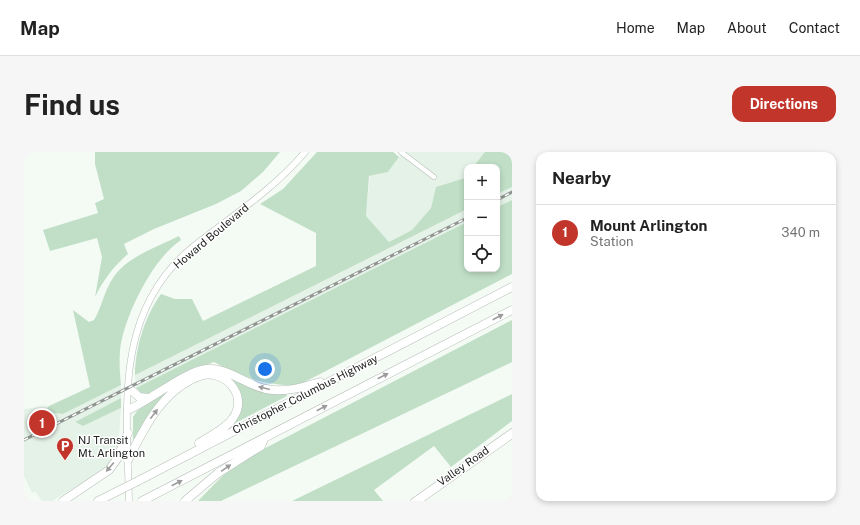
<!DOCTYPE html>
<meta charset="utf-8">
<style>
:root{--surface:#fff;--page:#f6f6f6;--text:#222;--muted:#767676;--line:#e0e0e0;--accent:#c2352b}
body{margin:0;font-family:"Public Sans",sans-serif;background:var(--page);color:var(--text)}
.controls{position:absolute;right:12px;top:12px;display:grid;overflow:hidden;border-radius:8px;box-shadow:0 2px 6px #0003}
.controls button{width:36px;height:36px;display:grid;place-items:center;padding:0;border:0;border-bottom:1px solid var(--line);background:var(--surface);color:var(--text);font:20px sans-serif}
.you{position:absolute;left:241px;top:217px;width:14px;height:14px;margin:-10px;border:3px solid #fff;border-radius:50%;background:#1a73e8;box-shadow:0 0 0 6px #1a73e833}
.badge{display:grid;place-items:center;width:26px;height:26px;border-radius:50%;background:var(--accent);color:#fff;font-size:13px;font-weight:700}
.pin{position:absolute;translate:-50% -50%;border:2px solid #fff;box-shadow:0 1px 4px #0006}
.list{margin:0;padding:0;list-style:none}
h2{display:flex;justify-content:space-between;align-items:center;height:52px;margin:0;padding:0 16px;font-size:17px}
h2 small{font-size:13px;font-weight:400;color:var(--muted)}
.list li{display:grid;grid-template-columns:26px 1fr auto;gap:12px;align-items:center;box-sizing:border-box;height:56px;padding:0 16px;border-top:1px solid var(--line)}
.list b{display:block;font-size:15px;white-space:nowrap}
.list p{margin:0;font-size:13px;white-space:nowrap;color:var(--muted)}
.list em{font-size:13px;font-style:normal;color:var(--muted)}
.icon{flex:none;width:22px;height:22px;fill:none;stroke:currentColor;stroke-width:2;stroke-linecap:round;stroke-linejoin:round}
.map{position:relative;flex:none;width:488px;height:349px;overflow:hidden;border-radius:12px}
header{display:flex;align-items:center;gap:24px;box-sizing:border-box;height:56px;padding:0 20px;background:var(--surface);border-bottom:1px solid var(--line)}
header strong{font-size:19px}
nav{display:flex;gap:22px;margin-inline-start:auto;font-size:14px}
.intro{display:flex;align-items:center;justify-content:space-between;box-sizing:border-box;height:96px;padding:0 24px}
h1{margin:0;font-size:28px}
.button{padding:10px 18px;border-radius:12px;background:var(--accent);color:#fff;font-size:14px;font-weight:700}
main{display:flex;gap:24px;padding:0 24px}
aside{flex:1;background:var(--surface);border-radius:12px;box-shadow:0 2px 6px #0003}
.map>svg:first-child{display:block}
.built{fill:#e4f2e7}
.green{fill:#c1dfc7}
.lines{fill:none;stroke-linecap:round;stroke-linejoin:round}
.street-casing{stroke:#b6bdb7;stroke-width:5.5}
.secondary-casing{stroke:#b6bdb7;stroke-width:7}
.highway-casing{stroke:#b6bdb7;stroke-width:9}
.street{stroke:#fff;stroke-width:4.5}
.secondary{stroke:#fff;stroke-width:6}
.highway{stroke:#fff;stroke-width:8}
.rail-casing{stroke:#8f9490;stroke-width:3}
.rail{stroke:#fff;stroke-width:1.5;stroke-dasharray:4.5;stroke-linecap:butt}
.highway-bridge-casing{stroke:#b6bdb7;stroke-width:9;stroke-linecap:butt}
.highway-bridge{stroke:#fff;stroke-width:8}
.oneway{fill:#9b9c9b}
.labels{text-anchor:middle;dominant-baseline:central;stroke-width:3;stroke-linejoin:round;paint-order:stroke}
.street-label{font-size:11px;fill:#212321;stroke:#fff}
.poi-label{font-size:11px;fill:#212321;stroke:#fff;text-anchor:start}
</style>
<header>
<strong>Map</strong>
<nav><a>Home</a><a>Map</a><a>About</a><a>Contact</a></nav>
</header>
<div class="intro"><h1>Find us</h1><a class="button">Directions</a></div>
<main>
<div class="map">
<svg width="488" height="349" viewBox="0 0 488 349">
<rect width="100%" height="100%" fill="#f4fbf5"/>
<path class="built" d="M 379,0 L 461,0 L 449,15 L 443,15 L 443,23 L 441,26 L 412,35 L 407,56 L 388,78 L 365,90 L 342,64 L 346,24 L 364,20 Z
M 488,35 L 488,48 L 473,55 L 473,42 Z
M 443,57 L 443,70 L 112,236 L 111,223 L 133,210 Z
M 97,233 L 97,246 L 51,270 L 59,274 L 97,256 L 95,285 L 93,296 L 87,309 L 77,320 L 28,349 L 18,349 L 12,340 L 8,341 L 0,324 L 0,257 L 25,254 L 22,260 L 39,262 Z"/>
<path class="green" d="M 71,0 L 256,0 L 239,20 L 217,39 L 192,52 L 130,77 L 100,92 L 104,102 C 89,115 80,127 71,145 L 78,105 L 73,86 L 26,99 L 19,78 L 74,61 L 71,51 L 80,47 L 71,12 Z
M 293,0 L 369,0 L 375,5 L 364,20 L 345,24 L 342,64 L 365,90 L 388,78 L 407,56 L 412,35 L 441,26 L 443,23 L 443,57 L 111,223 C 111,196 121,164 137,142 L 151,147 L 168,147 L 179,169 L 292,114 L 292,81 L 236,52 L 259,37 Z
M 461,0 L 488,0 L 488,35 L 473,42 L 473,15 L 449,15 Z
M 488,48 L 488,122 L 273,234 C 237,232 221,227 190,210 L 166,219 L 125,242 L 118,242 L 112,236 L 443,70 L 443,117 L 473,117 L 473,55 Z
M 155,84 L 157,88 C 129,106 99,166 96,199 C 95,211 96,222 97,233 L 39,262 L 21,260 L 25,254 L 66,235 L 49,158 L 65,170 L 70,168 C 78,155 80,139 89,126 C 102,105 133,95 155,84 Z
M 488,168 L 488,210 L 197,349 L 174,349 L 209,313 Z
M 184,220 C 150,226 126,259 111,287 L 109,287 L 109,265 L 113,259 C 129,249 162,223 180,220 C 202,216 232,243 262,242 L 263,244 L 202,276 C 227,255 217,222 184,220 Z
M 488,242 L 488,269 L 427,315 L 410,294 L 350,338 L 359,349 L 268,349 Z
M 97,246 L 97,256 L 59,274 L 51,270 Z"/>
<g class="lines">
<defs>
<path id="street" d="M 377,0 L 410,25
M 389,349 L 488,279
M 396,349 L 488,284"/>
<path id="secondary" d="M 105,349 C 103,256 89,159 170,94 C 208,64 250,37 281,0"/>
<path id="highway" d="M 105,236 L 115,245 L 125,246
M 104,258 C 127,248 160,220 182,217 C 203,215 222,233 242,237 C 261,241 279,235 296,230
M 104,308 C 120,276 139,237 176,224 C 201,216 225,244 209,266 C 202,277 186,284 175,291
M 114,329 L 488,135
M 39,349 L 85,318 L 93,307 L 104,281
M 74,349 L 98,337
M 118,349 L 488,158
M 161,349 L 194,321 L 237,294 L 240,287"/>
</defs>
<use href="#street" class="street-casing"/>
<use href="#secondary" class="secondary-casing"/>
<use href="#highway" class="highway-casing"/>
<use href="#street" class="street"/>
<use href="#secondary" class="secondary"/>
<use href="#highway" class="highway"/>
<defs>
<path id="rail" d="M 473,48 L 488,40
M 0,288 L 443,66"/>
</defs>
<use href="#rail" class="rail-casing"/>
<use href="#rail" class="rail"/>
<defs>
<path id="highway-bridge" d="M 98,337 L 114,329"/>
</defs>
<use href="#highway-bridge" class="highway-bridge-casing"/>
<use href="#highway-bridge" class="highway-bridge"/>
</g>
<defs><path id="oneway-solid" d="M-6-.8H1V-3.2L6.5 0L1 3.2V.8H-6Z"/></defs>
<g class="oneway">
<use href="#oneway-solid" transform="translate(474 165) rotate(-27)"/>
<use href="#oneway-solid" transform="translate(359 224) rotate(-27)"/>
<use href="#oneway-solid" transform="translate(240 236) rotate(-166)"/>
<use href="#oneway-solid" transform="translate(298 256) rotate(-27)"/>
<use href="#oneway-solid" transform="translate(130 262) rotate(-53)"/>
<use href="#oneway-solid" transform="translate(86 315) rotate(130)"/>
<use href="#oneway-solid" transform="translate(202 316) rotate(-35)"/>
<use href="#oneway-solid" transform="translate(153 331) rotate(-27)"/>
</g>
<defs>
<symbol id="parking-pin" viewBox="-11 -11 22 30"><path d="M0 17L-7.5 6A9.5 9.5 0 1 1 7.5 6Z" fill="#c2352b" stroke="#fff"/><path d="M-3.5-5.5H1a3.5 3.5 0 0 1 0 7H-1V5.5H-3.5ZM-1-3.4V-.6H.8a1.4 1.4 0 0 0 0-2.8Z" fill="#fff"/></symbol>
</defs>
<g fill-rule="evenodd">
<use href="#parking-pin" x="31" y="284" width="20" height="27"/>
</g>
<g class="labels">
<g class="street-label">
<text transform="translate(187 84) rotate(-40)">Howard Boulevard</text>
<text transform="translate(281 242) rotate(-27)">Christopher Columbus Highway</text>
<text transform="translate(439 314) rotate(-35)">Valley Road</text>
</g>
<g class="poi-label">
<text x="54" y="288">NJ Transit<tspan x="54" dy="13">Mt. Arlington</tspan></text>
</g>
</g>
</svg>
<div class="controls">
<button>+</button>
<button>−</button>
<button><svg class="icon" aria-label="locate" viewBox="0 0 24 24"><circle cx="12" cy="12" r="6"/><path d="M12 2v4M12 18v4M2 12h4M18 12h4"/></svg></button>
</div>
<div class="you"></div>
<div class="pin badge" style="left:18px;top:271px">1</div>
</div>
<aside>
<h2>Nearby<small></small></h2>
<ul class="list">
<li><span class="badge">1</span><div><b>Mount Arlington</b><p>Station</p></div><em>340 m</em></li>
</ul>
</aside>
</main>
